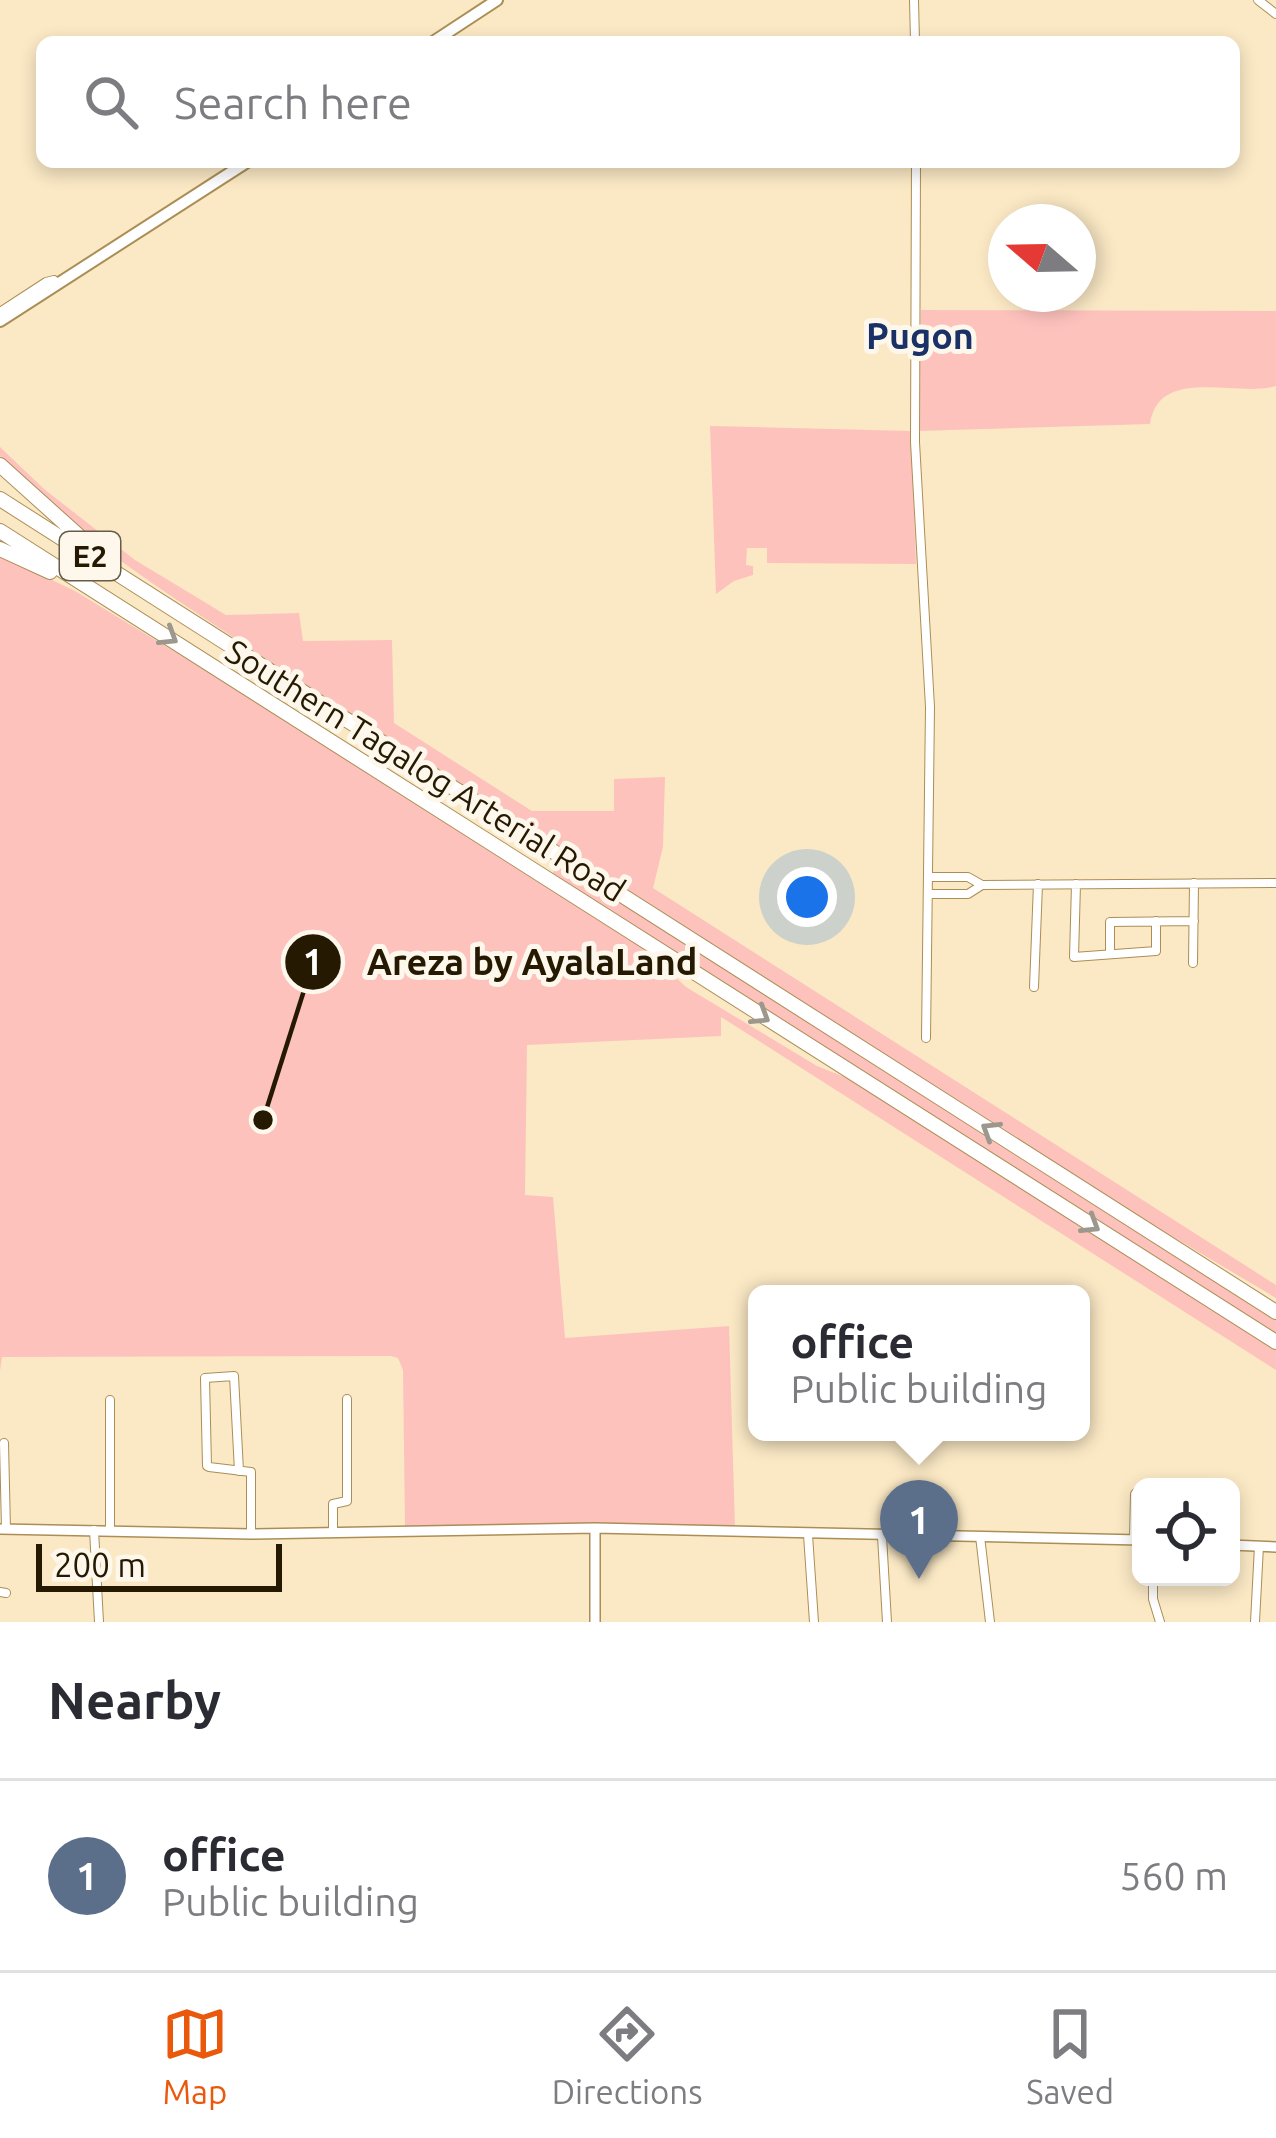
<!DOCTYPE html>
<style>
:root{--surface:#fff;--page:#f7f7f7;--text:#2b2b33;--muted:#7c7c81;--line:#e1e1e2;--accent:#ea580c}
body{margin:0;font-family:Ubuntu,sans-serif;background:var(--page);color:var(--text)}
.controls{position:absolute;right:36px;bottom:36px;display:grid;overflow:hidden;border-radius:18px;box-shadow:0 6px 18px #0003}
.controls button{width:108px;height:108px;display:grid;place-items:center;padding:0;border:0;border-bottom:3px solid var(--line);background:var(--surface);color:var(--text);font:60px sans-serif}
.compass{position:absolute;left:988px;top:204px;width:108px;height:108px;border-radius:50%;background:var(--surface);box-shadow:0 6px 18px #0003;rotate:290deg}
.scale{position:absolute;left:36px;bottom:30px;width:246px;box-sizing:border-box;padding-left:12px;border:6px solid #251902;border-top:0;font-size:33px;line-height:42px;white-space:nowrap;color:#251902;-webkit-text-stroke:9px #fdf7ec;paint-order:stroke}
.you{position:absolute;left:807px;top:897px;width:42px;height:42px;margin:-30px;border:9px solid #fff;border-radius:50%;background:#1a73e8;box-shadow:0 0 0 18px #1a73e833}
.badge{display:grid;place-items:center;width:78px;height:78px;border-radius:50%;background:var(--accent);color:#fff;font-size:39px;font-weight:700}
.pin{position:absolute;translate:-50% -99px;filter:drop-shadow(0 3px 6px #0008)}
.pin::after{content:'';position:absolute;top:63px;width:42px;height:36px;background:inherit;clip-path:polygon(0 0,100% 0,50% 100%)}
.popup{position:absolute;left:748px;top:1285px;width:342px;height:156px;box-sizing:border-box;display:grid;place-content:center;border-radius:18px;background:var(--surface);filter:drop-shadow(0 3px 9px #0005);font-size:39px;white-space:nowrap;color:var(--muted)}
.popup b{font-size:45px;color:var(--text)}
.popup::after{content:'';position:absolute;left:50%;top:100%;margin-left:-24px;border:24px solid transparent;border-top-color:var(--surface)}
.list{margin:0;padding:0;list-style:none}
h2{display:flex;justify-content:space-between;align-items:center;height:156px;margin:0;padding:0 48px;font-size:51px}
h2 small{font-size:39px;font-weight:400;color:var(--muted)}
.list li{display:grid;grid-template-columns:78px 1fr auto;gap:36px;align-items:center;box-sizing:border-box;height:192px;padding:0 48px;border-top:3px solid var(--line)}
.list b{display:block;font-size:45px;white-space:nowrap}
.list p{margin:0;font-size:39px;white-space:nowrap;color:var(--muted)}
.list em{font-size:39px;font-style:normal;color:var(--muted)}
.icon{flex:none;width:66px;height:66px;fill:none;stroke:currentColor;stroke-width:2;stroke-linecap:round;stroke-linejoin:round}
.map{position:relative;flex:none;width:1276px;height:1622px;overflow:hidden}
.search{position:absolute;background:var(--surface);box-shadow:0 6px 18px #0003;left:36px;right:36px;top:36px;height:132px;display:flex;align-items:center;gap:30px;box-sizing:border-box;padding:0 42px;border-radius:18px;color:var(--muted);font-size:45px}
.sheet{height:348px;background:var(--surface)}
nav{display:flex;justify-content:space-around;align-items:center;box-sizing:border-box;height:168px;border-top:3px solid var(--line);background:var(--surface);font-size:33px;color:var(--muted)}
nav a{display:grid;justify-items:center;gap:6px}
nav .on{color:var(--accent)}
.map>svg:first-child{display:block}
.grass{fill:#fec2bd}
.lines{fill:none;stroke-linecap:round;stroke-linejoin:round}
.minor-casing{stroke:#ab8e55;stroke-width:10}
.tertiary-casing{stroke:#ab8e55;stroke-width:12}
.secondary-casing{stroke:#ab8e55;stroke-width:14}
.motorway-casing{stroke:#ab8e55;stroke-width:16}
.minor{stroke:#fff;stroke-width:8}
.tertiary{stroke:#fff;stroke-width:9}
.secondary{stroke:#fff;stroke-width:10}
.motorway{stroke:#fff;stroke-width:14}
.oneway{stroke:#9d988d}
.labels{text-anchor:middle;dominant-baseline:central;stroke-width:10;stroke-linejoin:round;paint-order:stroke}
.shield{fill:#fdf7ec;stroke:#665c48;stroke-width:3}
.shield-label{font-size:30px;font-weight:bold;fill:#251902}
.street-label{font-size:33px;fill:#251902;stroke:#fdf7ec}
.neighbourhood-label{font-size:36px;font-weight:bold;fill:#193167;stroke:#fdf7ec}
.leader{fill:none;stroke:#251902;stroke-width:4.5}
.callout-dot{fill:#251902;stroke:#fdf7ec;stroke-width:4.5}
.mark-label{font-size:36px;text-anchor:middle;font-weight:bold;fill:#fff}
.callout-label{font-size:36px;text-anchor:middle;font-weight:bold;fill:#251902;stroke:#fdf7ec;stroke-width:10;stroke-linejoin:round;paint-order:stroke}
</style>
<div class="map">
<svg width="1276" height="1622" viewBox="0 0 1276 1622">
<rect width="100%" height="100%" fill="#fbe9c5"/>
<path class="grass" d="M 921,310 L 1276,311 L 1276,386 C 1236,398 1159,365 1150,424 L 918,431 Z
M 710,426 L 911,431 L 916,564 L 767,563 L 767,548 L 747,548 L 746,565 L 753,566 L 753,575 L 734,581 L 716,594 Z
M 0,447 L 44,489 L 135,560 L 226,615 L 299,613 L 303,641 L 392,640 L 394,723 L 532,811 L 614,811 L 614,779 L 665,777 L 663,847 L 653,888 L 1276,1285 L 1276,1298 L 1143,1219 L 318,695 C 210,617 91,555 0,456 Z
M 0,555 L 75,591 L 264,706 L 640,944 L 686,987 L 817,1066 L 857,1082 L 1276,1348 L 1276,1370 L 721,1017 L 721,1036 L 527,1045 L 525,1195 L 553,1197 L 565,1338 L 729,1326 L 735,1528 L 405,1526 L 403,1370 L 398,1358 L 391,1356 L 2,1357 L 0,1371 Z
M 560,861 L 1276,1317 L 1276,1335 L 552,874 Z"/>
<g class="lines">
<defs>
<path id="minor" d="M 914,0 L 915,42
M 1258,0 L 1276,14
M 916,162 L 915,442 L 930,707 L 926,1038
M 0,312 L 46,282 L 54,280 L 58,284
M 929,877 L 968,877 L 982,885
M 1076,884 L 1074,957 L 1156,951 L 1156,921
M 929,894 L 968,894 L 982,885 L 1276,883
M 1110,954 L 1110,922 L 1194,921
M 1193,963 L 1194,883
M 1034,987 L 1038,884
M 110,1400 L 110,1530
M 4,1443 L 6,1529
M 239,1471 L 234,1376 L 205,1378 L 207,1466 L 209,1467 L 251,1472 L 251,1534
M 94,1530 L 99,1622
M 333,1532 L 333,1504 L 347,1501 L 347,1399
M 808,1535 L 814,1622
M 882,1536 L 887,1622
M 980,1536 L 990,1622
M 1134,1539 L 1135,1494 L 1141,1488
M 1153,1577 L 1153,1599 L 1160,1622
M 0,1592 L 6,1593
M 1255,1622 L 1259,1546"/>
<path id="tertiary" d="M 0,1529 L 251,1534 L 595,1528 L 1141,1540
M 1231,1545 L 1276,1547
M 595,1622 L 595,1528"/>
<path id="secondary" d="M 433,42 L 497,0
M 0,321 L 247,162"/>
<path id="motorway" d="M 0,465 L 90,546
M 0,499 L 1276,1312
M 0,531 L 1276,1342
M 0,549 L 50,572"/>
</defs>
<use href="#minor" class="minor-casing"/>
<use href="#tertiary" class="tertiary-casing"/>
<use href="#secondary" class="secondary-casing"/>
<use href="#motorway" class="motorway-casing"/>
<use href="#minor" class="minor"/>
<use href="#tertiary" class="tertiary"/>
<use href="#secondary" class="secondary"/>
<use href="#motorway" class="motorway"/>
</g>
<defs><path id="oneway-chevron" d="M-2-3.5L2.5 0L-2 3.5" fill="none" stroke-width="1.6" stroke-linecap="round" stroke-linejoin="round" transform="scale(3)"/></defs>
<g class="oneway">
<use href="#oneway-chevron" transform="translate(169 637) rotate(32)"/>
<use href="#oneway-chevron" transform="translate(761 1016) rotate(32)"/>
<use href="#oneway-chevron" transform="translate(990 1130) rotate(-148)"/>
<use href="#oneway-chevron" transform="translate(1091 1225) rotate(32)"/>
</g>
<g class="labels">
<rect class="shield" x="60" y="532" width="60" height="48" rx="9"/>
<g class="shield-label">
<text x="90" y="556">E2</text>
</g>
<g class="street-label">
<text transform="translate(426 770) rotate(32)">Southern Tagalog Arterial Road</text>
</g>
<g class="neighbourhood-label">
<text x="920" y="335">Pugon</text>
</g>
</g>
<path class="leader" d="M263 1120L313 962"/>
<g class="callout-dot">
<circle cx="263" cy="1120" r="12"/>
<circle cx="313" cy="962" r="30"/>
</g>
<g class="mark-label">
<text x="313" y="975">1</text>
</g>
<g class="callout-label">
<text x="532" y="975">Areza by AyalaLand</text>
</g>
</svg>
<div class="controls">
<button><svg class="icon" aria-label="locate" viewBox="0 0 24 24"><circle cx="12" cy="12" r="6"/><path d="M12 2v4M12 18v4M2 12h4M18 12h4"/></svg></button>
</div>
<svg class="compass" viewBox="-18 -18 36 36"><path d="M0-13l5 13h-10z" fill="#e53935"/><path d="M0 13l5-13h-10z" fill="#7c7c81"/></svg>
<div class="scale">200 m</div>
<div class="you"></div>
<div class="pin badge" style="left:919px;top:1579px;background:#5c6f8a">1</div>
<div class="popup"><b>office</b>Public building</div>
<div class="search"><svg class="icon" aria-label="search" viewBox="0 0 24 24"><circle cx="10" cy="10" r="6"/><path d="M15 15l6 6"/></svg>Search here</div>
</div>
<section class="sheet">
<h2>Nearby<small></small></h2>
<ul class="list">
<li><span class="badge" style="background:#5c6f8a">1</span><div><b>office</b><p>Public building</p></div><em>560 m</em></li>
</ul>
</section>
<nav>
<a class="on"><svg class="icon" aria-label="map" viewBox="0 0 24 24"><path d="M3 6l6-2 6 2 6-2v14l-6 2-6-2-6 2zM9 4v14M15 6v14"/></svg>Map</a>
<a><svg class="icon" aria-label="directions" viewBox="0 0 24 24"><path d="M12 3l9 9-9 9-9-9zM9 14v-3h6M13 9l2 2-2 2"/></svg>Directions</a>
<a><svg class="icon" aria-label="saved" viewBox="0 0 24 24"><path d="M7 4h10v16l-5-4-5 4z"/></svg>Saved</a>
</nav>
